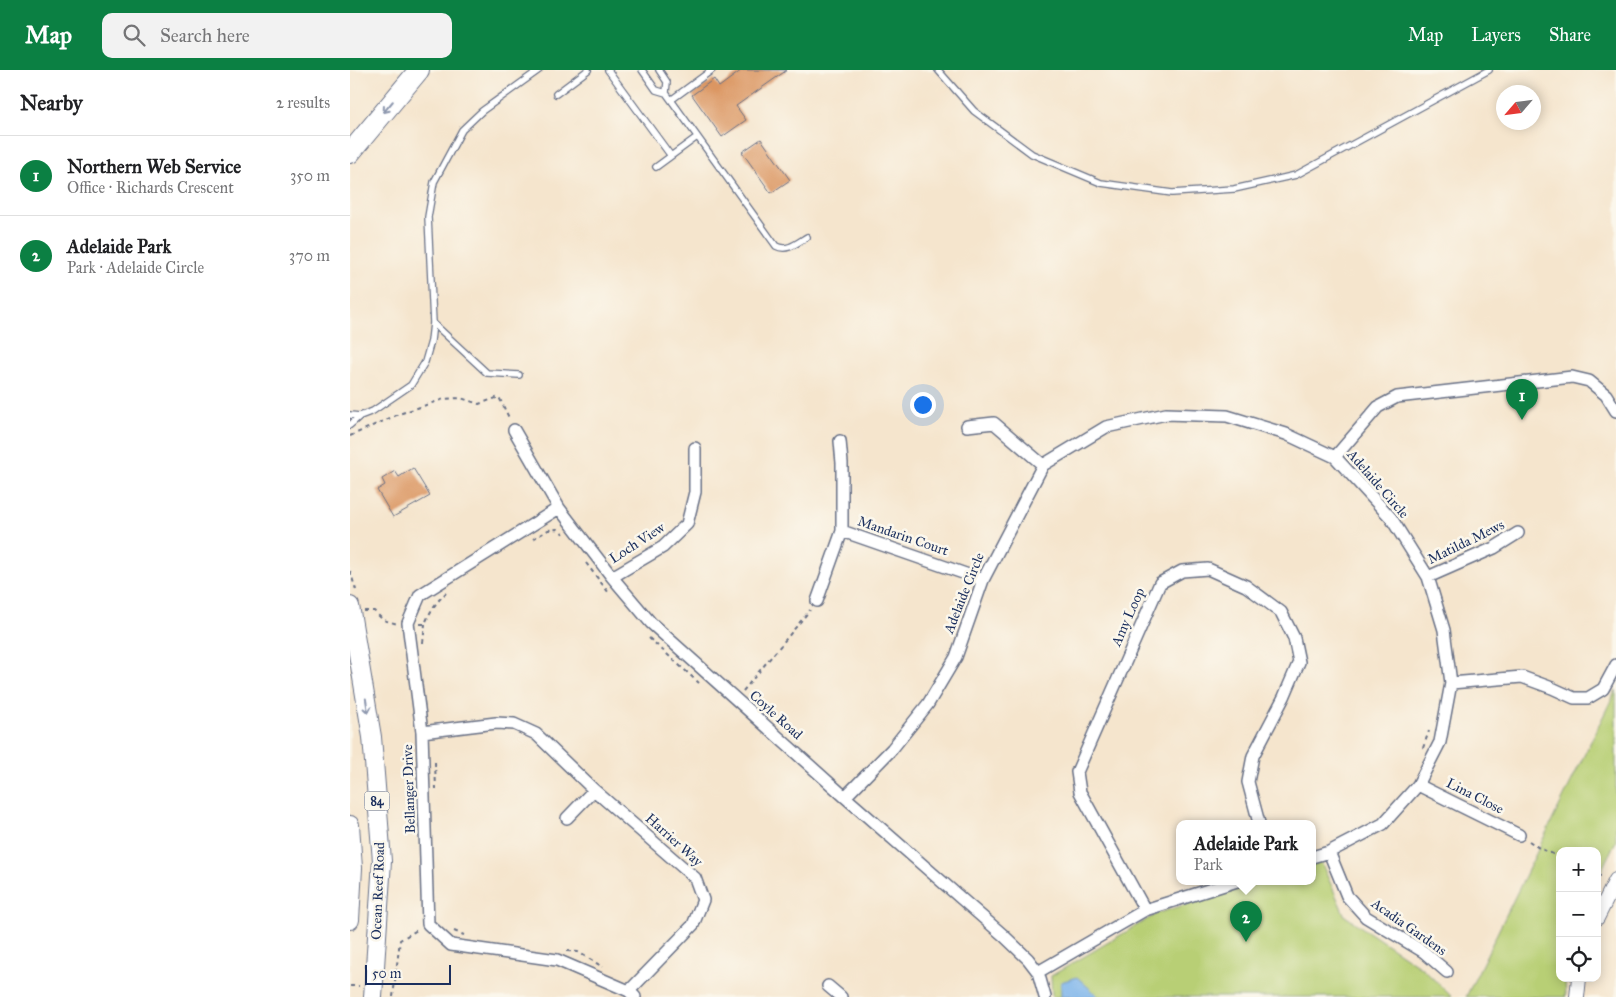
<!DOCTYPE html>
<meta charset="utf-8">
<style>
:root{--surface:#fff;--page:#f2f2f2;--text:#202124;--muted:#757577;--line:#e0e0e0;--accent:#0b8043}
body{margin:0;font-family:"IM FELL Great Primer",serif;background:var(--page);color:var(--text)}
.controls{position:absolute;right:15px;bottom:15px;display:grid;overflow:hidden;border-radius:10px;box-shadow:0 2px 12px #0003}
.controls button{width:45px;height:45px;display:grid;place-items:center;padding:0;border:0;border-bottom:1px solid var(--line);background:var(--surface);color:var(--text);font:25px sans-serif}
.compass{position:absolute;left:1146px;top:15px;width:45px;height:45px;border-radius:50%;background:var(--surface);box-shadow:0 2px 12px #0003;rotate:242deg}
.scale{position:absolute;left:15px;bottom:12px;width:86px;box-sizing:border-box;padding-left:5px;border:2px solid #1b2f5e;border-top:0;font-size:14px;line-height:18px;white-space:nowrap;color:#1b2f5e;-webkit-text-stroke:4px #fbf7ec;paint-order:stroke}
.you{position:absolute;left:572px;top:334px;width:18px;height:18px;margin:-12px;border:4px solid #fff;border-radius:50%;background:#1a73e8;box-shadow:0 0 0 8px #1a73e833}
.badge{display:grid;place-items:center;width:32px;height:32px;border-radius:50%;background:var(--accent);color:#fff;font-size:16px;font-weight:700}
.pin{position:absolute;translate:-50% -41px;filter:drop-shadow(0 1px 2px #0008)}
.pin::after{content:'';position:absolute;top:26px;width:18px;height:15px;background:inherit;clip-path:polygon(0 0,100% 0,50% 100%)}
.popup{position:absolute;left:826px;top:750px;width:140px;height:65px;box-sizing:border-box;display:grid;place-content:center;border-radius:10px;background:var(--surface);filter:drop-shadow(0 1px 4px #0005);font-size:16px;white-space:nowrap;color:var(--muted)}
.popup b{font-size:19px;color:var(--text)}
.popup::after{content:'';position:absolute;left:50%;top:100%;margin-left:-10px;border:10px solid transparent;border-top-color:var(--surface)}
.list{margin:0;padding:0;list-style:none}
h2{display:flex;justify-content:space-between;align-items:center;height:65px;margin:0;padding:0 20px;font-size:21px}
h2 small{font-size:16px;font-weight:400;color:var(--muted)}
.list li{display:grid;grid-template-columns:32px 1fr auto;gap:15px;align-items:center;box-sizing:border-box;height:80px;padding:0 20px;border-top:1px solid var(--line)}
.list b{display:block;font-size:19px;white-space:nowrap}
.list p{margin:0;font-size:16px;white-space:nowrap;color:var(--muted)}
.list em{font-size:16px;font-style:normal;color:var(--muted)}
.icon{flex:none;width:28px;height:28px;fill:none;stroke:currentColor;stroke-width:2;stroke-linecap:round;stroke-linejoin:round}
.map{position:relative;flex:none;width:1266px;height:927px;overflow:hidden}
header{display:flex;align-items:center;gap:30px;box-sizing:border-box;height:70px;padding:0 25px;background:var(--accent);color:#fff}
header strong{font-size:24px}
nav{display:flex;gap:28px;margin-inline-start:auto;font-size:18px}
.search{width:350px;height:45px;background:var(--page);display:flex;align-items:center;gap:12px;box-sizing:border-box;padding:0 18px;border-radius:10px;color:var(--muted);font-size:19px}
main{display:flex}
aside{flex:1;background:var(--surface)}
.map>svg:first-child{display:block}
.green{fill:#b8cf74;stroke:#6a7f69}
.water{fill:#7ab3eb;stroke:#4a71a4}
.building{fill:#db9662}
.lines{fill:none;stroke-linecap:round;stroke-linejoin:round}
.service-casing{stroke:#676f85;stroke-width:8}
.minor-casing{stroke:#676f85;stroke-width:14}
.tertiary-casing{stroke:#676f85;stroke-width:16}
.primary-casing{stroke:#676f85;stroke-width:20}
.motorway-casing{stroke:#676f85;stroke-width:22}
.path{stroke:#676f85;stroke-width:2;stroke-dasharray:4 4;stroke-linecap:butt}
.service{stroke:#fff;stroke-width:5.5}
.minor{stroke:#fff;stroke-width:11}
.tertiary{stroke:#fff;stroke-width:14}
.primary{stroke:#fff;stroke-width:18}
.motorway{stroke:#fff;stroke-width:20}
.oneway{stroke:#8d97ae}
.labels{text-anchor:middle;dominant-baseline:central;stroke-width:5;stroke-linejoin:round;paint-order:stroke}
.shield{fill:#fbf7ec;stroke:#5e6b89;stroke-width:1}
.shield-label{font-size:12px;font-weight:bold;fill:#1b2f5e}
.street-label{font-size:14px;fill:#1b2f5e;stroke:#fbf7ec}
</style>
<header>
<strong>Map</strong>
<div class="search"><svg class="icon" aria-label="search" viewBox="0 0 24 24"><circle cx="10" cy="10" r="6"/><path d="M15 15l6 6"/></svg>Search here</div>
<nav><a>Map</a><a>Layers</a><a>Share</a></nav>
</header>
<main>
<aside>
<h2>Nearby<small>2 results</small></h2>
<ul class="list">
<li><span class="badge">1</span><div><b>Northern Web Service</b><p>Office · Richards Crescent</p></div><em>350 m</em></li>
<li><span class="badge">2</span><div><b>Adelaide Park</b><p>Park · Adelaide Circle</p></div><em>370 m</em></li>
</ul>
</aside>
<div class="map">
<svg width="1266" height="927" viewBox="0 0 1266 927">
<rect width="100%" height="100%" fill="#fbf7ec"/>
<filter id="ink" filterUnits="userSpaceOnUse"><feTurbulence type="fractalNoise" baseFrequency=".02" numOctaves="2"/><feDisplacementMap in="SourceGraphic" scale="10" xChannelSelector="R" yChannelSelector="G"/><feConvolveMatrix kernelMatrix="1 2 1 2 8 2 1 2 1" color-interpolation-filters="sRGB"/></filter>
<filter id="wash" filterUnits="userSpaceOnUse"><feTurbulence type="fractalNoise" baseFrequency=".0096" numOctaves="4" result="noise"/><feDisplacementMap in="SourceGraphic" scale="20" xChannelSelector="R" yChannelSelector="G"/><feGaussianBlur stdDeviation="1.12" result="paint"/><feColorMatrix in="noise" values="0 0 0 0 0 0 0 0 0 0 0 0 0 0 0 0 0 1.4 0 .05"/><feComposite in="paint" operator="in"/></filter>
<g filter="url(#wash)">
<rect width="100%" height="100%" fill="#f5e5cd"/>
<path class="green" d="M 1266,620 L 1266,771 L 1247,809 L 1247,781 L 1210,781 L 1210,908 L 1215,908 L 1216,927 L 1116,927 Z
M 971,792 L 995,846 L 1072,898 L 1102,927 L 702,927 L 701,906 L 808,843 L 912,811 L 962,811 L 962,795 Z"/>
<path class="water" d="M 727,907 L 749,927 L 711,927 L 711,912 Z"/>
<g id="blocks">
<path class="building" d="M 392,0 L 437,0 L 386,36 L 396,50 L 372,67 L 342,25 L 364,9 L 369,17 Z
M 411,69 L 440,110 L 421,123 L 392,82 Z
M 63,398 L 80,426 L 43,447 L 27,420 L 35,415 L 32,409 L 45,401 L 49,407 Z"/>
</g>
</g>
<g filter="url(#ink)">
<use href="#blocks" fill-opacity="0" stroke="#676f85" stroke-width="1"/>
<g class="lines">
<defs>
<path id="service" d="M 258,0 L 321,86
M 292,0 L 306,20 L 316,23 L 317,12 L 309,0
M 588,0 L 624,41 L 682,84 L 751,113 L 822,123 L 884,119 L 946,105 L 1139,0
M 316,23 L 426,176 C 437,182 447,173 457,167
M 206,24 L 238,0
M 321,30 L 362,0
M 306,97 L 347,67
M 83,253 L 137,303 L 169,305
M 0,345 L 10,346
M 0,355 L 10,346 L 23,341 L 61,315 L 75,292 L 81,271 L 83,253 L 78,147 L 84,112 L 112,60 L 132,41 L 189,0"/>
<path id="minor" d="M 617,356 L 644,353 L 693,395
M 164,360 L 209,438 L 262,507 L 301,553 L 495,727 L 653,865 L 678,889 L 688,902 L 695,927
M 985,387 L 1028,337 L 1047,327 L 1222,307 L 1239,311 L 1256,325 L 1266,341
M 209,438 L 70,525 L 58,553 L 72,662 L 78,854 L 101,875 L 207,890 L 279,921 L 285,927
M 492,461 L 633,510
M 262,507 L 313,477 L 337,454 L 345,422 L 345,378
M 1078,507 L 1144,478 L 1168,463
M 467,531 L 492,461 L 492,393 L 490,371
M 1101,613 L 1172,607 L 1202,618 L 1224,628 L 1238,628 L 1253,619 L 1266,595
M 72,662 L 146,653 L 164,654 L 186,664 L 244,720 L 345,808 L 353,830 L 343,855 L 279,921
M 1068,715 L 1169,765
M 495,727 L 542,679 L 578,634 L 606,587 L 633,510 L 693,395 L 756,357 L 816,344 L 877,346 L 936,364 L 985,387 L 1041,448 L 1078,507 L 1094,560 L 1101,613 L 1090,672 L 1068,715 L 1033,754 L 979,782 L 962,787
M 217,748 L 244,720
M 979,782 L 997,826 L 1016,847 L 1074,882 L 1097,902
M 795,840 L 730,722 L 727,702 L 810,513 L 832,501 L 858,499 L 896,516 L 931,542 L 944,568 L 949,592 L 934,627 L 903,686 L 898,712 L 909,753
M 688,902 L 795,840 L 887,811
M 478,916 L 491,927"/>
<path id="tertiary" d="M 1247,848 L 1266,810
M 1227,927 L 1229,908"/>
<path id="primary" d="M 0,536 L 22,667 L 32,791 L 23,927
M 0,755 L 3,798 L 0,850"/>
<path id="motorway" d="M 0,83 L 69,0"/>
</defs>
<use href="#service" class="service-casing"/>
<use href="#minor" class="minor-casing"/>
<use href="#tertiary" class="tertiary-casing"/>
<use href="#primary" class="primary-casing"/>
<use href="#motorway" class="motorway-casing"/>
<path class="path" d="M 0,366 L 49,344 L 94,329 L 111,328 L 129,334 L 149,327 L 160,350
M 183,469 L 198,460 L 207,459 L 214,464
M 236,493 L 259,523
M 0,501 L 7,523
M 14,541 L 24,541 L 33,550 L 48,554
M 70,554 L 75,554 C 80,541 86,532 96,523
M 299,568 L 349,613
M 73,573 L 75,554
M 393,621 L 460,540
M 1073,678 L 1079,661
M 85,692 L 86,719
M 1179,771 L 1189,778 L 1210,787
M 1247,805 L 1254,807
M 104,861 L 114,865
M 217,881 L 228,882 L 253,897
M 0,916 L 9,916
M 43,927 L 50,870 L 69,859"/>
<use href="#service" class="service"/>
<use href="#minor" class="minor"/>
<use href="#tertiary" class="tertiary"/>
<use href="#primary" class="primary"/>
<use href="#motorway" class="motorway"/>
</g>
<defs><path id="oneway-shaft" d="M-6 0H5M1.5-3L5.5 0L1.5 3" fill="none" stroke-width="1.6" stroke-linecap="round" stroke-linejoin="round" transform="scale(1.25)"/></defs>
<g class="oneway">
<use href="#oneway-shaft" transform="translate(38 37) rotate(130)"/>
<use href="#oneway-shaft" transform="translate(17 636) rotate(81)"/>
</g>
</g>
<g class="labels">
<rect class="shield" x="14.5" y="721.5" width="25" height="19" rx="4"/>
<g class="shield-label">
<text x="27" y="731">84</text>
</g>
<g class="street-label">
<text transform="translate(1028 414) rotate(49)">Adelaide Circle</text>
<text transform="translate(553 466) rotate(19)">Mandarin Court</text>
<text transform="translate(1116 472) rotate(-26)">Matilda Mews</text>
<text transform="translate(287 473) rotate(-33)">Loch View</text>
<text transform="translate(614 523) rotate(-68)">Adelaide Circle</text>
<text transform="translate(778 547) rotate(-66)">Amy Loop</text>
<text transform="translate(426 645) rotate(42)">Coyle Road</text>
<text transform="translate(59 719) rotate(-92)">Bellanger Drive</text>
<text transform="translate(1125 726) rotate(27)">Lina Close</text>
<text transform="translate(324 770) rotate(42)">Harrier Way</text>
<text transform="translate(28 821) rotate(-88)">Ocean Reef Road</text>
<text transform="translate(1059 857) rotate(35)">Acadia Gardens</text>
</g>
</g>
</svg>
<div class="controls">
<button>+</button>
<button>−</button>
<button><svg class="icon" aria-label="locate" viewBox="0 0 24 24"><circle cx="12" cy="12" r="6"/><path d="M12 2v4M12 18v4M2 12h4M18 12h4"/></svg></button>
</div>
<svg class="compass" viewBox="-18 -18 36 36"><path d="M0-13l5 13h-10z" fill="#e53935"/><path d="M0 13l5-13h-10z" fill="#757577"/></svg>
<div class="scale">50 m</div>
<div class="you"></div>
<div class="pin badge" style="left:1172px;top:350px">1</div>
<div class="pin badge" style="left:896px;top:872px">2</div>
<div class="popup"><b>Adelaide Park</b>Park</div>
</div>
</main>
